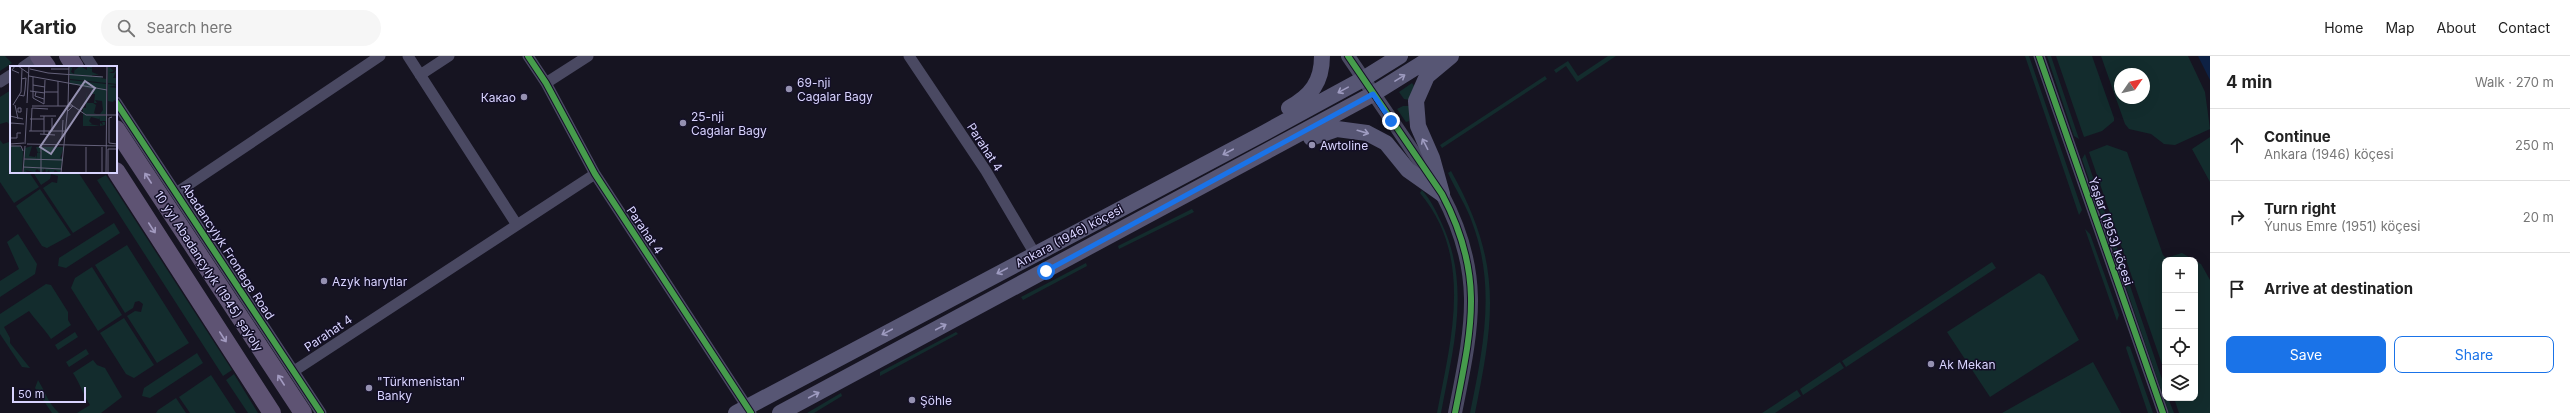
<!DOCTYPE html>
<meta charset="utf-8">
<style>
:root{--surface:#fff;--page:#f6f6f6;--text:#222;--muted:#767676;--line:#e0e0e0;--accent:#1a73e8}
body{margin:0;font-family:Inter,sans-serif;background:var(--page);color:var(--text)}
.controls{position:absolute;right:12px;bottom:12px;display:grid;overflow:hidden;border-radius:8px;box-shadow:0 4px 16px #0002}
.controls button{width:36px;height:36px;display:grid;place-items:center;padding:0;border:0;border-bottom:1px solid var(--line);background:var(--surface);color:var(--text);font:20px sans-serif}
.compass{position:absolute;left:2114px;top:12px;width:36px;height:36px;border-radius:50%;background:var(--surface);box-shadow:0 4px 16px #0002;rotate:56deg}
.scale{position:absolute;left:12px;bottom:10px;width:74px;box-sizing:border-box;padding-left:4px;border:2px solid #d9d4ff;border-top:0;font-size:11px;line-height:14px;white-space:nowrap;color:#d9d4ff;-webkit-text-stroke:3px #130f26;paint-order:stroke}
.stop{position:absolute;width:12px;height:12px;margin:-9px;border:3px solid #1a73e8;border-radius:50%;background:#fff}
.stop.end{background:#1a73e8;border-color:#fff;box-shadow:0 1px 4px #0008}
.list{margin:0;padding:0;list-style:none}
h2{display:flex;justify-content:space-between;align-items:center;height:52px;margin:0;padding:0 16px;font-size:17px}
h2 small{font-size:13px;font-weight:400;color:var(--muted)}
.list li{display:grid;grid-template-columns:26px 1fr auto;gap:12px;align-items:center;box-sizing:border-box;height:72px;padding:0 16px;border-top:1px solid var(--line)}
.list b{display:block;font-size:15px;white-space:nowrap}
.list p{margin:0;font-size:13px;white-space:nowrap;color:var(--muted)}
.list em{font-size:13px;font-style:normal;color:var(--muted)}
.actions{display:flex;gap:8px;padding:12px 16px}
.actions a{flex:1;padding:9px 0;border:1px solid var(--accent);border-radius:8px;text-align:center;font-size:14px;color:var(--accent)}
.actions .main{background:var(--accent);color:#fff}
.icon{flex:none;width:22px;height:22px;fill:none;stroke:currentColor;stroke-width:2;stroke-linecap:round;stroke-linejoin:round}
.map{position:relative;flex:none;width:2210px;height:357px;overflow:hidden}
header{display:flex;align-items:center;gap:24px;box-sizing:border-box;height:56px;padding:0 20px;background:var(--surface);border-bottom:1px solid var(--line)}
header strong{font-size:19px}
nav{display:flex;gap:22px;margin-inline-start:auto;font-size:14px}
.search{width:280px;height:36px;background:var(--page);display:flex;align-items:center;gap:10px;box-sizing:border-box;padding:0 14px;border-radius:22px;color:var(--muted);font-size:15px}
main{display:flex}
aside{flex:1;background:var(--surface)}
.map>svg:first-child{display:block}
.green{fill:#132c2d;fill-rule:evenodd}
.water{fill:#0d2144}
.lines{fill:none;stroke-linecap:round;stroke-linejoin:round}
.minor{stroke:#4a4962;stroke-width:11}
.tertiary{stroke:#4a4962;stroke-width:14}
.secondary{stroke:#575674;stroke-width:16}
.primary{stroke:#5e5373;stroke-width:18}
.cycleway-casing{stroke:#130f26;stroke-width:8}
.cycleway{stroke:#469c4c;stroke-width:6}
.oneway{stroke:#9e9bc0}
.oneway2{stroke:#a29ac0}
.route{stroke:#1a73e8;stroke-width:5}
.poi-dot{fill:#9591b1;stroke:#130f26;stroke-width:1.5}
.labels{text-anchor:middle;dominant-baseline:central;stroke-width:3;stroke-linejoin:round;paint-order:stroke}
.poi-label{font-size:12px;fill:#d9d4ff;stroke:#130f26;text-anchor:start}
.street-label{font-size:12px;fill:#d9d4ff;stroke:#130f26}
.inset-road{fill:none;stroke:#64617a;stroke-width:1}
.view{fill:#9591b1;fill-opacity:0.15;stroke:#9591b1;stroke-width:2}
.inset-edge{fill:none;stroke:#d9d4ff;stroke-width:2}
</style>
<header>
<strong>Kartio</strong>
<div class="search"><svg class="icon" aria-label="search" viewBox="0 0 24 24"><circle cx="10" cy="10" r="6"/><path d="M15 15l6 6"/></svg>Search here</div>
<nav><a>Home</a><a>Map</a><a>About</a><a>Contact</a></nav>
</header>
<main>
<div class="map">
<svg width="2210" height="357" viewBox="0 0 2210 357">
<rect width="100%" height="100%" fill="#161421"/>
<path class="green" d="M 0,0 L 5,0 L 12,7 L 0,15 Z
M 1608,0 L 1616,0 L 1577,26 L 1566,10 L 1556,17 L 1554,14 L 1568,5 L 1578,20 Z
M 2025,0 L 2029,0 L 2082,154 L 2079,159 Z
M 2047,0 L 2051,0 L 2079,83 L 2074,80 Z
M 2056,0 L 2092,0 L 2114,62 L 2114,65 L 2102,75 L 2084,81 Z
M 2101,0 L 2188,0 L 2205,36 L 2210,73 L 2175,89 L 2164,88 L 2151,78 L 2129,73 L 2125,68 ZM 2120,18 L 2144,18 L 2144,42 L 2120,42 Z
M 1545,20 L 1547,23 L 1442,92 L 1440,89 Z
M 1412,27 L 1414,30 L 1410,44 L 1404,43 L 1399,36 Z
M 11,34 L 11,70 L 7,66 L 0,68 L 0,41 Z
M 1403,50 L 1409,50 L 1409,65 L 1406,66 L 1397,53 Z
M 2210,81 L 2210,126 L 2192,93 Z
M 0,84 L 3,88 L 9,86 L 11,89 L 11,116 L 29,116 L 39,131 L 14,147 L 0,126 Z
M 2107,89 L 2127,96 L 2163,199 L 2166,202 L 2182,197 L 2194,204 L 2165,204 L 2165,317 L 2089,96 Z
M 2085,98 L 2165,332 L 2165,342 L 2168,342 L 2174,357 L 2169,357 L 2166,348 L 2082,103 Z
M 1451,115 C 1502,206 1495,259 1475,357 L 1470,357 C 1483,294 1496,232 1473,169 C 1467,150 1456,135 1448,117 Z
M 33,116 L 78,116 L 105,157 L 73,177 L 43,132 L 52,126 L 57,127 L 58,120 L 51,118 L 50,123 L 41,129 Z
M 106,119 L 232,314 L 223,320 L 97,124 Z
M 40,133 L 71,179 L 47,192 L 42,190 L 16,150 Z
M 1422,134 C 1431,144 1437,157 1442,168 C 1471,230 1453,293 1441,357 L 1437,357 C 1451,284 1474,201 1420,137 Z
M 1192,153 L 1194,156 L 1119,193 L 1118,190 Z
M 114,167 L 120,177 L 66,212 L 58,210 L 59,202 Z
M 2085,173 L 2090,178 L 2119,259 L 2117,265 Z
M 18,178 L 37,208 L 35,218 L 0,241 L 0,225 L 19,213 L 7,186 Z
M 127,189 L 189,287 L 157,307 L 127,260 L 135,255 L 141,256 L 143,248 L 139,245 L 135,246 L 133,252 L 125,257 L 95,209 Z
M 2195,205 L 2201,208 L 2210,224 L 2210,357 L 2179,357 L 2174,342 L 2195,342 Z
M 1992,206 L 1996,212 L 1846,311 L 1842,305 Z
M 1086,207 L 1087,210 L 1023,244 L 1021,241 Z
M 92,211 L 122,259 L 98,275 L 71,232 L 75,222 Z
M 2039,217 L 2044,220 L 2079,284 L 1990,341 L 1947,276 Z
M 46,228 L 51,229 L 68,256 L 68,264 L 71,269 L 51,283 C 44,272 36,265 29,255 L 4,271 L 10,282 L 10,287 L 30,312 L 22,311 L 0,278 L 0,258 Z
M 124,262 L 154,309 L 134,322 L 126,318 L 100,277 Z
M 75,276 L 78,281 L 58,294 L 55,289 Z
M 956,276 L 958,278 L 880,320 L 880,316 Z
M 2127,290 L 2130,291 L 2153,357 L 2148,357 L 2126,292 Z
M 86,293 L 89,298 L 69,311 L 66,306 Z
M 197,297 L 203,307 L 150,342 L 142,340 L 144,332 Z
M 93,304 L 97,309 L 105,312 L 122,341 L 101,357 L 77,357 L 90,349 C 83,338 80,328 73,317 Z
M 1840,306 L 1844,312 L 1803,339 L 1800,333 Z
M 2093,306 L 2121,357 L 2002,357 Z
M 234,318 L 258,357 L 248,357 L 226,324 Z
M 211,319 L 236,357 L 190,357 L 179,341 Z
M 38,324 C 47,339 47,345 59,357 L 52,357 L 35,332 Z
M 1797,334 L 1801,340 L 1775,357 L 1762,357 Z
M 841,337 L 842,340 L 814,357 L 807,357 Z
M 176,342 L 186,357 L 156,357 L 158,354 Z"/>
<path class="water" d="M 2198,0 L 2210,0 L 2210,24 Z"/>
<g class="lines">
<path class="minor" d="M 86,0 L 93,11
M 408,0 L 517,169
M 528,0 L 546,27 L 595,118 L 751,357
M 909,0 L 986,115 L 1035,198
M 2039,0 L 2163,357
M 23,11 L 39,0
M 420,19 L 449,0
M 0,26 L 11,19
M 546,27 L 588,0
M 116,46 L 321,357
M 176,137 L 380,0
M 294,315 L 595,118"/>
<path class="tertiary" d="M 1348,0 L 1442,138 C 1485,219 1472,271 1455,357"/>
<path class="secondary" d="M 1289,52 C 1311,40 1322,26 1322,0
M 1311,82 L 1337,73 L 1367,77 L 1386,87 L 1408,114 L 1442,138
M 1442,138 L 1432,102 L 1418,70 L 1416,45 L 1427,20 L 1451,0
M 736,357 L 1264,77 L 1363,23 L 1400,0
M 780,357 L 1373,38 L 1434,0"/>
<path class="primary" d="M 39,0 L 47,11
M 68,0 L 75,11
M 116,73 L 303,357
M 116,115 L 272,357"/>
<defs>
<path id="cycleway" d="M 528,0 L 546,27 L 595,118 L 751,357
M 1348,0 L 1442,138 C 1485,219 1472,271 1455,357
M 2039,0 L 2163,357
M 116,46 L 321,357"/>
</defs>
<use href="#cycleway" class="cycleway-casing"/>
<use href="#cycleway" class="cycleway"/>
</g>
<defs><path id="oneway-shaft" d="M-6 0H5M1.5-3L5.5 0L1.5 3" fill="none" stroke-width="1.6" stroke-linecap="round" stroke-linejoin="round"/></defs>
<g class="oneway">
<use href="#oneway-shaft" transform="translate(1400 22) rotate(-32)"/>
<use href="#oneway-shaft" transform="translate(1343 34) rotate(151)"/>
<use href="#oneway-shaft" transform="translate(1363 76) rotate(16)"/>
<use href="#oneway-shaft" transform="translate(1425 88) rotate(-117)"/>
<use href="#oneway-shaft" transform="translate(1228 96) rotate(152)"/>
<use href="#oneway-shaft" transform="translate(1002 215) rotate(152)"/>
<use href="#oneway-shaft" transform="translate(941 271) rotate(-28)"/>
<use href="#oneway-shaft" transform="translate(887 276) rotate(152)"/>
<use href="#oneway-shaft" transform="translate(814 339) rotate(-28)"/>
</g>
<g class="oneway2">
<use href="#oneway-shaft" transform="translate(148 122) rotate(-123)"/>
<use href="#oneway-shaft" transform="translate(152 172) rotate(57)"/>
<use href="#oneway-shaft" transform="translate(223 281) rotate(57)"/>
<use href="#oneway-shaft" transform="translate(281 324) rotate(-123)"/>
</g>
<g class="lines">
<path class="route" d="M 1046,215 L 1373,38 L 1391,65"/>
</g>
<g class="poi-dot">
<circle cx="789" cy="33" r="4"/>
<circle cx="524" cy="41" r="4"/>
<circle cx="683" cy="67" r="4"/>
<circle cx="1312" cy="89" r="4"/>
<circle cx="324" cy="225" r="4"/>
<circle cx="1931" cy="308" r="4"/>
<circle cx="369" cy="332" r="4"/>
<circle cx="912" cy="344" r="4"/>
</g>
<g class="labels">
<g class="poi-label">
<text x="797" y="26">69-nji<tspan x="797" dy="14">Cagalar Bagy</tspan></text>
<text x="516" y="41" text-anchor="end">Какао</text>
<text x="691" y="60">25-nji<tspan x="691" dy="14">Cagalar Bagy</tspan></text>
<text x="1320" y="89">Awtoline</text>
<text x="332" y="225">Azyk harytlar</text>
<text x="1939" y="308">Ak Mekan</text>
<text x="377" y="325">"Türkmenistan"<tspan x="377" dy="14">Banky</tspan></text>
<text x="920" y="344">Şöhle</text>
</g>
<g class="street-label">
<text transform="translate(985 91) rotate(57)">Parahat 4</text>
<text transform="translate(645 174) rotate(56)">Parahat 4</text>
<text transform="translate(2111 175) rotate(71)">Ýaşlar (1953) köçesi</text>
<text transform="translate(1069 180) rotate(-28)">Ankara (1946) köçesi</text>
<text transform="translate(228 195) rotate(57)">Abadancylyk Frontage Road</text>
<text transform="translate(209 215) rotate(57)">10 ýyl Abadançylyk (1945) şaýoly</text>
<text transform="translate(328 277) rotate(-34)">Parahat 4</text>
</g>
</g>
<g transform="translate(10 10)">
<rect width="107" height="107" fill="#161421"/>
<path d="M 60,0 L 62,2 L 62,0 L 63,0 L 61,6 L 64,8 L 65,0 L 65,4 L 70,0 L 77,4 L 77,0 L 81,3 L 82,2 L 79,2 L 79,0 L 82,0 L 82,6 L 89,9 L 82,9 L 82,11 L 92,10 L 91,12 L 96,13 L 97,9 L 96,17 L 60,13 ZM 98,0 L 104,5 L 99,7 L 104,7 L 106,4 L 107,4 L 103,12 L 107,12 L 107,18 L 98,17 ZM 60,14 L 96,18 L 96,48 L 90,48 L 93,44 L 92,35 L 85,34 L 87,37 L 83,37 L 86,39 L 84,47 L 86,48 L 75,48 L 63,40 L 73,46 L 73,42 L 76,42 L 76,25 L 77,37 L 84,37 L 85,28 L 81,28 L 81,24 L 85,24 L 64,18 L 64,24 L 64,19 L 60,18 L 60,21 ZM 98,18 L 107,19 L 99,21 L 107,22 L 107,36 L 104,34 L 103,36 L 98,35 ZM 73,48 L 96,50 L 96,55 L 90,55 L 89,51 L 89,53 L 81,51 L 79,55 L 82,58 L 79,58 L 90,60 L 90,57 L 93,59 L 92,56 L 95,56 L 95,59 L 90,60 L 73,60 ZM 0,80 L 9,80 L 13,85 L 12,107 L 0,107 ZM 22,80 L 19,90 L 25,91 L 26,89 L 27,93 L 27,87 L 30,87 L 31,90 L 31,86 L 28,87 L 26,81 L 54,81 L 50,92 L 53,91 L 50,107 L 45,104 L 43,107 L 40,107 L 39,104 L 36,107 L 35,102 L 32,107 L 27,103 L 25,105 L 28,107 L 15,104 L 17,106 L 14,107 L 14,94 L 20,93 L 14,92 L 15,82 Z" fill="#132c2d"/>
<path class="inset-road" d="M 5,0 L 2,4 L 9,7M 8,0 L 18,7M 20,3 L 38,7 L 93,11M 41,3 L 59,3M 19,10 L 97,24M 23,11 L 23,32 L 34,38M 23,19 L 35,21M 20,25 L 35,27M 26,26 L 25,30 L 34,33M 35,26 L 48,26M 9,29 L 14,30 L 15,24 L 16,12 L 11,13M 17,37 L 19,0M 34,38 L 35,14M 3,39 L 11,26 L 12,3M 5,39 L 8,53M 22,40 L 63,40 L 76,49 L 107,49M 48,40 L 48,15M 8,42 L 11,42 L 11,46 L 8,46 ZM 58,45 L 63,40 L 59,37M 0,50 L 13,53M 30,50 L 46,50M 102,51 L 99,52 L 99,77 L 107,78M 20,53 L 34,53M 0,60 L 1,57 L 14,58M 19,65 L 39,65M 21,65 L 22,42 L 38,43M 42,65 L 42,52M 30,68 L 45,69M 34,68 L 34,50M 39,69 L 39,65 L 56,65M 52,71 L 53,54M 0,72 L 7,72 L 7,67 L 11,67M 0,78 L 14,77M 15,78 L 17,42M 17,78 L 107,80M 0,80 L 11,80 L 13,85M 14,93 L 53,94M 13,101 L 52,103M 13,107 L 15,80M 31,107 L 31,80M 51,107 L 58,40 L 59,0M 76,107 L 76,81M 92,107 L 92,81M 96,107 L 97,0M 98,107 L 98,83 L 107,83"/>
<path class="view" d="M 75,15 L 85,22 L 41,88 L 30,81 Z"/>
<rect width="107" height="107" class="inset-edge"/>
</g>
</svg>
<div class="controls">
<button>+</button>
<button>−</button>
<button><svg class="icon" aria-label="locate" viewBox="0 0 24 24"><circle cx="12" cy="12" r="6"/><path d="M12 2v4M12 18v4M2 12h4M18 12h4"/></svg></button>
<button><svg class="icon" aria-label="layers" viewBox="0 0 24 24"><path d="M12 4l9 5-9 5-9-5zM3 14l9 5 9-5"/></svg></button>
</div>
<svg class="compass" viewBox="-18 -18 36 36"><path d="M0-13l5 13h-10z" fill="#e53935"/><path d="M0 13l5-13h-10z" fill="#767676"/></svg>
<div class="scale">50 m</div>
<div class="stop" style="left:1046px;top:215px"></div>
<div class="stop end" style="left:1391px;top:65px"></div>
</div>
<aside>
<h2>4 min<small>Walk · 270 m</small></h2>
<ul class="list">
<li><svg class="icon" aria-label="ahead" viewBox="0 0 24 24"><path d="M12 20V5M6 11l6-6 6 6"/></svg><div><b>Continue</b><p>Ankara (1946) köçesi</p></div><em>250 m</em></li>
<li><svg class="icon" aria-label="right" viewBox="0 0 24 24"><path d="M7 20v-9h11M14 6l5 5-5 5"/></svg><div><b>Turn right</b><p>Ýunus Emre (1951) köçesi</p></div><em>20 m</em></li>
<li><svg class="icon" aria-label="arrive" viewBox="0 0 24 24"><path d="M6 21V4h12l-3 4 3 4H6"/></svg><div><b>Arrive at destination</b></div></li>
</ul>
<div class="actions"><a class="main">Save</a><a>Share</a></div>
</aside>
</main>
